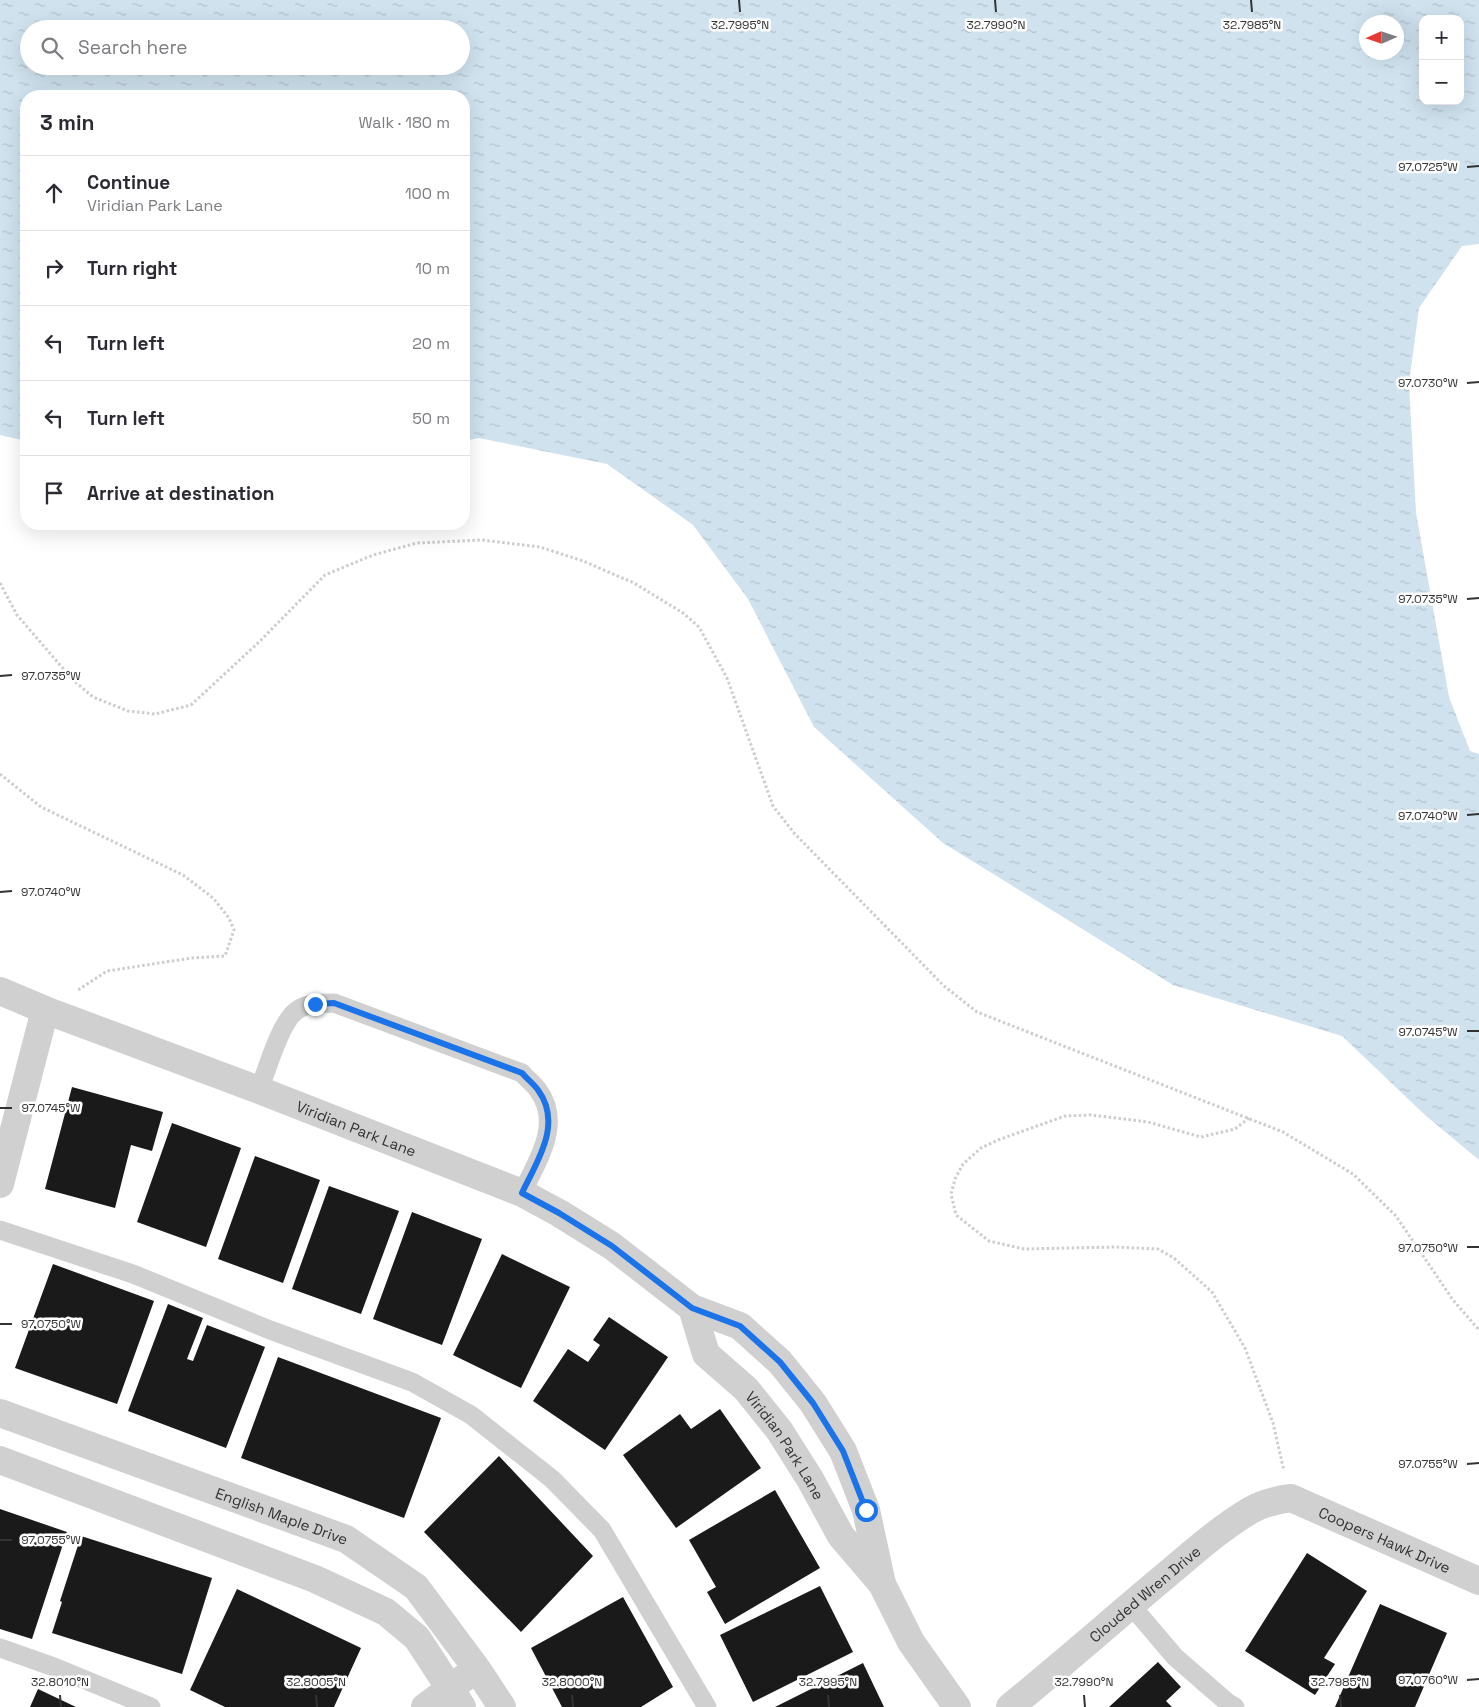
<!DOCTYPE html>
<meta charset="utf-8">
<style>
:root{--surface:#fff;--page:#f2f2f3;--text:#2b2b33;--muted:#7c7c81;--line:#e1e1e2}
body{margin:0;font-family:"Space Grotesk",sans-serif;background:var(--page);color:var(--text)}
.controls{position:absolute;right:15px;top:15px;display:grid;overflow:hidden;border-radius:10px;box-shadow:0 5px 20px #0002}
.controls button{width:45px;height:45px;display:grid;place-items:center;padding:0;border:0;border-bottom:1px solid var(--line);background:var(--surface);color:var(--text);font:25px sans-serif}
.compass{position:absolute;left:1359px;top:15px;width:45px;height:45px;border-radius:50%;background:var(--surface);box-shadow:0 5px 20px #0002;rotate:267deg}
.stop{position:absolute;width:15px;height:15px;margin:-11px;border:4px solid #1a73e8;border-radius:50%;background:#fff}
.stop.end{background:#1a73e8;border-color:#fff;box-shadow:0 1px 5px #0008}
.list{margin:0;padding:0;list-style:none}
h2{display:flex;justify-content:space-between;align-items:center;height:65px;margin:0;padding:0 20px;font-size:21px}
h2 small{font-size:16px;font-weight:400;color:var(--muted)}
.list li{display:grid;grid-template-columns:32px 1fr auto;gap:15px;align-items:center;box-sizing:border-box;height:75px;padding:0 20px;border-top:1px solid var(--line)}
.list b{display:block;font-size:19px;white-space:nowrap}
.list p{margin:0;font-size:16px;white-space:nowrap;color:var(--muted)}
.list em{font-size:16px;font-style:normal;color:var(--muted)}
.icon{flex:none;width:28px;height:28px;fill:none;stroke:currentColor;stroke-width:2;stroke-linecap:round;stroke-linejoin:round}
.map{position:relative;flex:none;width:1479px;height:1707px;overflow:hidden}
.search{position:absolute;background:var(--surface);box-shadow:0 5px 20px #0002;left:20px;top:20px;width:450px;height:55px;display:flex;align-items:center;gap:12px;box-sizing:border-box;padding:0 18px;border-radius:28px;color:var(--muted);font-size:19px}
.panel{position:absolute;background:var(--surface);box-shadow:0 5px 20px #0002;left:20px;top:90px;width:450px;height:440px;border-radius:20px}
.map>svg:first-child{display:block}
.water{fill:url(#water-ripples);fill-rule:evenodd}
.building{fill:#1a1a1a}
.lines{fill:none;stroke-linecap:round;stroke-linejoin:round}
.path{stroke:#cdcdcd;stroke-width:3;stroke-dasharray:2.5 2.5;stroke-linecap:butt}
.service{stroke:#d0d0d0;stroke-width:19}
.minor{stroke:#d0d0d0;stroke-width:28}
.tertiary{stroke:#d0d0d0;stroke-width:28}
.route{stroke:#1a73e8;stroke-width:6}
.ticks{fill:none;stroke:#333;stroke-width:2}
.labels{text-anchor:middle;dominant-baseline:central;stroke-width:5;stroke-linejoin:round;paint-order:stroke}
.street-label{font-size:15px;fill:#333;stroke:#fff}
.ticks-label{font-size:12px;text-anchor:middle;fill:#333;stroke:#fff;stroke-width:5;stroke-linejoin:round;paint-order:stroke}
</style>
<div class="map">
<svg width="1479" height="1707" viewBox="0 0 1479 1707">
<defs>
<pattern id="water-ripples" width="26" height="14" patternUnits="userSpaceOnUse" patternTransform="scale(1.25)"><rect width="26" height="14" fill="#cfe2ee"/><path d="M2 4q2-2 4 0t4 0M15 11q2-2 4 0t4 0" fill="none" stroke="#b2c2cd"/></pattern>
</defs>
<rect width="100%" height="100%" fill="#fff"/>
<path class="water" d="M 0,0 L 1479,0 L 1479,244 L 1462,246 L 1419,308 L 1409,383 L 1416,513 L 1449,697 L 1470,751 L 1479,754 L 1479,1160 L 1425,1115 L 1342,1036 L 1173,985 L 943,843 L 814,727 L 748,599 L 693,525 L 607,464 L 479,438 L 464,441 L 464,96 L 26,96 L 26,441 L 0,435 ZM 1423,19 L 1460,19 L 1460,101 L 1423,101 ZM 1366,22 L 1396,22 L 1396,52 L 1366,52 ZM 29,29 L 461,29 L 461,66 L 29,66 Z"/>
<path class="building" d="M 72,1087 L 163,1112 L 152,1151 L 131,1145 L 115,1208 L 45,1189 Z
M 172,1123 L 241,1148 L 206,1247 L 137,1222 Z
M 255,1156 L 320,1180 L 283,1283 L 218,1259 Z
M 329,1186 L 399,1211 L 361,1314 L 292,1289 Z
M 412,1212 L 482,1239 L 442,1345 L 373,1319 Z
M 502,1254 L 570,1287 L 521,1388 L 453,1355 Z
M 53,1264 L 154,1301 L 117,1404 L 15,1368 Z
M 168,1304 L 203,1318 L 187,1359 L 193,1361 L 207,1325 L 265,1347 L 226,1448 L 128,1411 Z
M 609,1317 L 668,1357 L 605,1450 L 533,1401 L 568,1349 L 588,1362 L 600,1345 L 593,1340 Z
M 278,1357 L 441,1418 L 404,1518 L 241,1458 Z
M 720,1409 L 761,1468 L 676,1528 L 623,1455 L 680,1414 L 691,1429 Z
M 499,1456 L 593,1556 L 521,1632 L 424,1532 Z
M 775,1490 L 820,1568 L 725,1624 L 707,1592 L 716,1587 L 689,1540 Z
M 0,1509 L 67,1532 L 32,1639 L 0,1629 Z
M 81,1536 L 212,1578 L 182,1674 L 52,1633 L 62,1602 L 60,1601 Z
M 1307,1553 L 1367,1591 L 1324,1658 L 1335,1664 L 1315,1695 L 1245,1651 Z
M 820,1586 L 853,1652 L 753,1702 L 720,1635 Z
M 237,1589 L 361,1648 L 334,1707 L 225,1707 L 190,1690 Z
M 623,1597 L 673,1687 L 641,1707 L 562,1707 L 531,1648 Z
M 1380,1604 L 1447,1633 L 1415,1707 L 1335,1707 Z
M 1158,1662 L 1181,1687 L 1166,1701 L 1172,1707 L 1109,1707 Z
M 863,1663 L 884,1707 L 775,1707 Z
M 38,1689 L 76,1707 L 30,1707 Z"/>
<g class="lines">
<path class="path" d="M 0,583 L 17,615 L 73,680 L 93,697 L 128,711 L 155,714 L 191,705 L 259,642 L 325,575 L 373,555 L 417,543 L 482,540 L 540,547 L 583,561 L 634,583 L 683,613 L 699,627 L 727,678 L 773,806 L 794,833 L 944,986 L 977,1012 L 1283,1132 L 1353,1174 L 1396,1216 L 1453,1300 L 1479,1330
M 0,774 L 41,807 L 183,875 L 208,894 L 214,899 L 229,918 L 234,930 L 225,956 L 192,958 L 107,971 L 78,990
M 1249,1118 L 1235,1129 L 1201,1137 L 1148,1122 L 1091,1115 L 1065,1116 L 998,1140 L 981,1148 L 963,1164 L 955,1179 L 951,1194 L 956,1215 L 989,1241 L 1024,1249 L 1115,1247 L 1158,1249 L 1174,1258 L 1212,1292 L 1245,1348 L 1273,1423 L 1284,1471"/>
<path class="service" d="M 259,1090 C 267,1070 280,1023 296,1011 C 306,1003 322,1003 334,1003 L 522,1073 C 527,1079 534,1084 538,1090 C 563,1124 537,1161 522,1193
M 0,1230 L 133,1274 L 270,1330 L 412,1382 L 471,1415 L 552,1479 L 602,1530 L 707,1707
M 1130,1604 L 1175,1657 L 1228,1703 L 1235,1707
M 0,1648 L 54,1667 L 151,1707"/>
<g class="minor">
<path d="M 0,1184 L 45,1010"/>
<path id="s1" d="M 0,1413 L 346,1539 L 416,1587 L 477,1669 L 502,1707"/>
<path d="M 0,1460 L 315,1579 L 386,1612 L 417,1638 L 462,1707"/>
<path d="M 425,1707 L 464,1678"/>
<path id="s2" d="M 1010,1707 C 1064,1663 1116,1617 1170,1572 C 1195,1551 1222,1527 1251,1510 C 1264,1503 1276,1500 1291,1498 L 1479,1581"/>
</g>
<g class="tertiary">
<path id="s3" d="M 0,991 L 45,1010 L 259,1090 L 522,1193 L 559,1213 L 612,1246 L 692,1308 L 740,1326 L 780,1362 L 813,1403 L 843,1451 L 866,1510 L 882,1584"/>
<path id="s4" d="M 692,1308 L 706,1354 L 746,1389 L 779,1430 L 810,1479 L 841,1536 L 882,1584 L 911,1642 L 957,1707"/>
</g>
</g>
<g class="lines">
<path class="route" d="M 315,1004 L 334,1003 L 522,1073 C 527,1079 534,1084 538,1090 C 563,1124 537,1161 522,1193 L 559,1213 L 612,1246 L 692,1308 L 740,1326 L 780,1362 L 813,1403 L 843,1451 L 866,1510"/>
</g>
<path class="ticks" d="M 739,0 L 740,12M 995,0 L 996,12M 1251,0 L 1252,12M 1467,167 L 1479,166M 1467,383 L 1479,382M 1467,599 L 1479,598M 0,676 L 12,675M 1467,815 L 1479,814M 0,892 L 12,891M 1467,1031 L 1479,1031M 0,1108 L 12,1108M 1467,1247 L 1479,1247M 0,1324 L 12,1324M 1467,1464 L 1479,1463M 0,1540 L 12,1540M 1467,1680 L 1479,1679M 60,1695 L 61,1707M 316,1695 L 317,1707M 572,1695 L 573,1707M 828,1695 L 829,1707M 1084,1695 L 1085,1707M 1340,1695 L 1341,1707"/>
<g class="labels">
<g class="street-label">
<text stroke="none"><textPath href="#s3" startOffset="382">Viridian Park Lane</textPath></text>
<text stroke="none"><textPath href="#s4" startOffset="170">Viridian Park Lane</textPath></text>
<text stroke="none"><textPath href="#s1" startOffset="300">English Maple Drive</textPath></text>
<text stroke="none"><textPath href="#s2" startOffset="456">Coopers Hawk Drive</textPath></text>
<text stroke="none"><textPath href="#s2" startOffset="176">Clouded Wren Drive</textPath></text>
</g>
</g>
<g class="ticks-label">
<text x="740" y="29">32.7995°N</text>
<text x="996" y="29">32.7990°N</text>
<text x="1252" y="29">32.7985°N</text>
<text x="1428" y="171">97.0725°W</text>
<text x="1428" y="387">97.0730°W</text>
<text x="1428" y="603">97.0735°W</text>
<text x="51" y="680">97.0735°W</text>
<text x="1428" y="820">97.0740°W</text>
<text x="51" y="896">97.0740°W</text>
<text x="1428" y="1036">97.0745°W</text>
<text x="51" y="1112">97.0745°W</text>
<text x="1428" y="1252">97.0750°W</text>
<text x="51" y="1328">97.0750°W</text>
<text x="1428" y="1468">97.0755°W</text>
<text x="51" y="1544">97.0755°W</text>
<text x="1428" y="1684">97.0760°W</text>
<text x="60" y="1686">32.8010°N</text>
<text x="316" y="1686">32.8005°N</text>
<text x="572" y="1686">32.8000°N</text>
<text x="828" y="1686">32.7995°N</text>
<text x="1084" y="1686">32.7990°N</text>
<text x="1340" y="1686">32.7985°N</text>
</g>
</svg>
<div class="controls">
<button>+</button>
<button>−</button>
</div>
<svg class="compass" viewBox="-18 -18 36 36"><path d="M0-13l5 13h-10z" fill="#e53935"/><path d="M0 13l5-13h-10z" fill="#7c7c81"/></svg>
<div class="stop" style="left:866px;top:1510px"></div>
<div class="stop end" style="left:315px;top:1004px"></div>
<div class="search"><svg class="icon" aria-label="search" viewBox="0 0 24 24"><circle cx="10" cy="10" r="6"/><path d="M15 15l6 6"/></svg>Search here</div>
<section class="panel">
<h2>3 min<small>Walk · 180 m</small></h2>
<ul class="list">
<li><svg class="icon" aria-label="ahead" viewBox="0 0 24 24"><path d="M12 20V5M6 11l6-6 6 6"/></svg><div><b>Continue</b><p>Viridian Park Lane</p></div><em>100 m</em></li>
<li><svg class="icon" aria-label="right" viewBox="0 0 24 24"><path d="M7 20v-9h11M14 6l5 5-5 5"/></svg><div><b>Turn right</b></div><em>10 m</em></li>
<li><svg class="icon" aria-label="left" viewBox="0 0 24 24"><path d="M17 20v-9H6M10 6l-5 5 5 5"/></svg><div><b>Turn left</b></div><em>20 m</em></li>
<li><svg class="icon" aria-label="left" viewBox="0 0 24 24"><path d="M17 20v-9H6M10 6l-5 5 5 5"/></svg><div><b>Turn left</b></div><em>50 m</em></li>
<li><svg class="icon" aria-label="arrive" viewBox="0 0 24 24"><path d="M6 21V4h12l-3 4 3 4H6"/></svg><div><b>Arrive at destination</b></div></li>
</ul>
</section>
</div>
